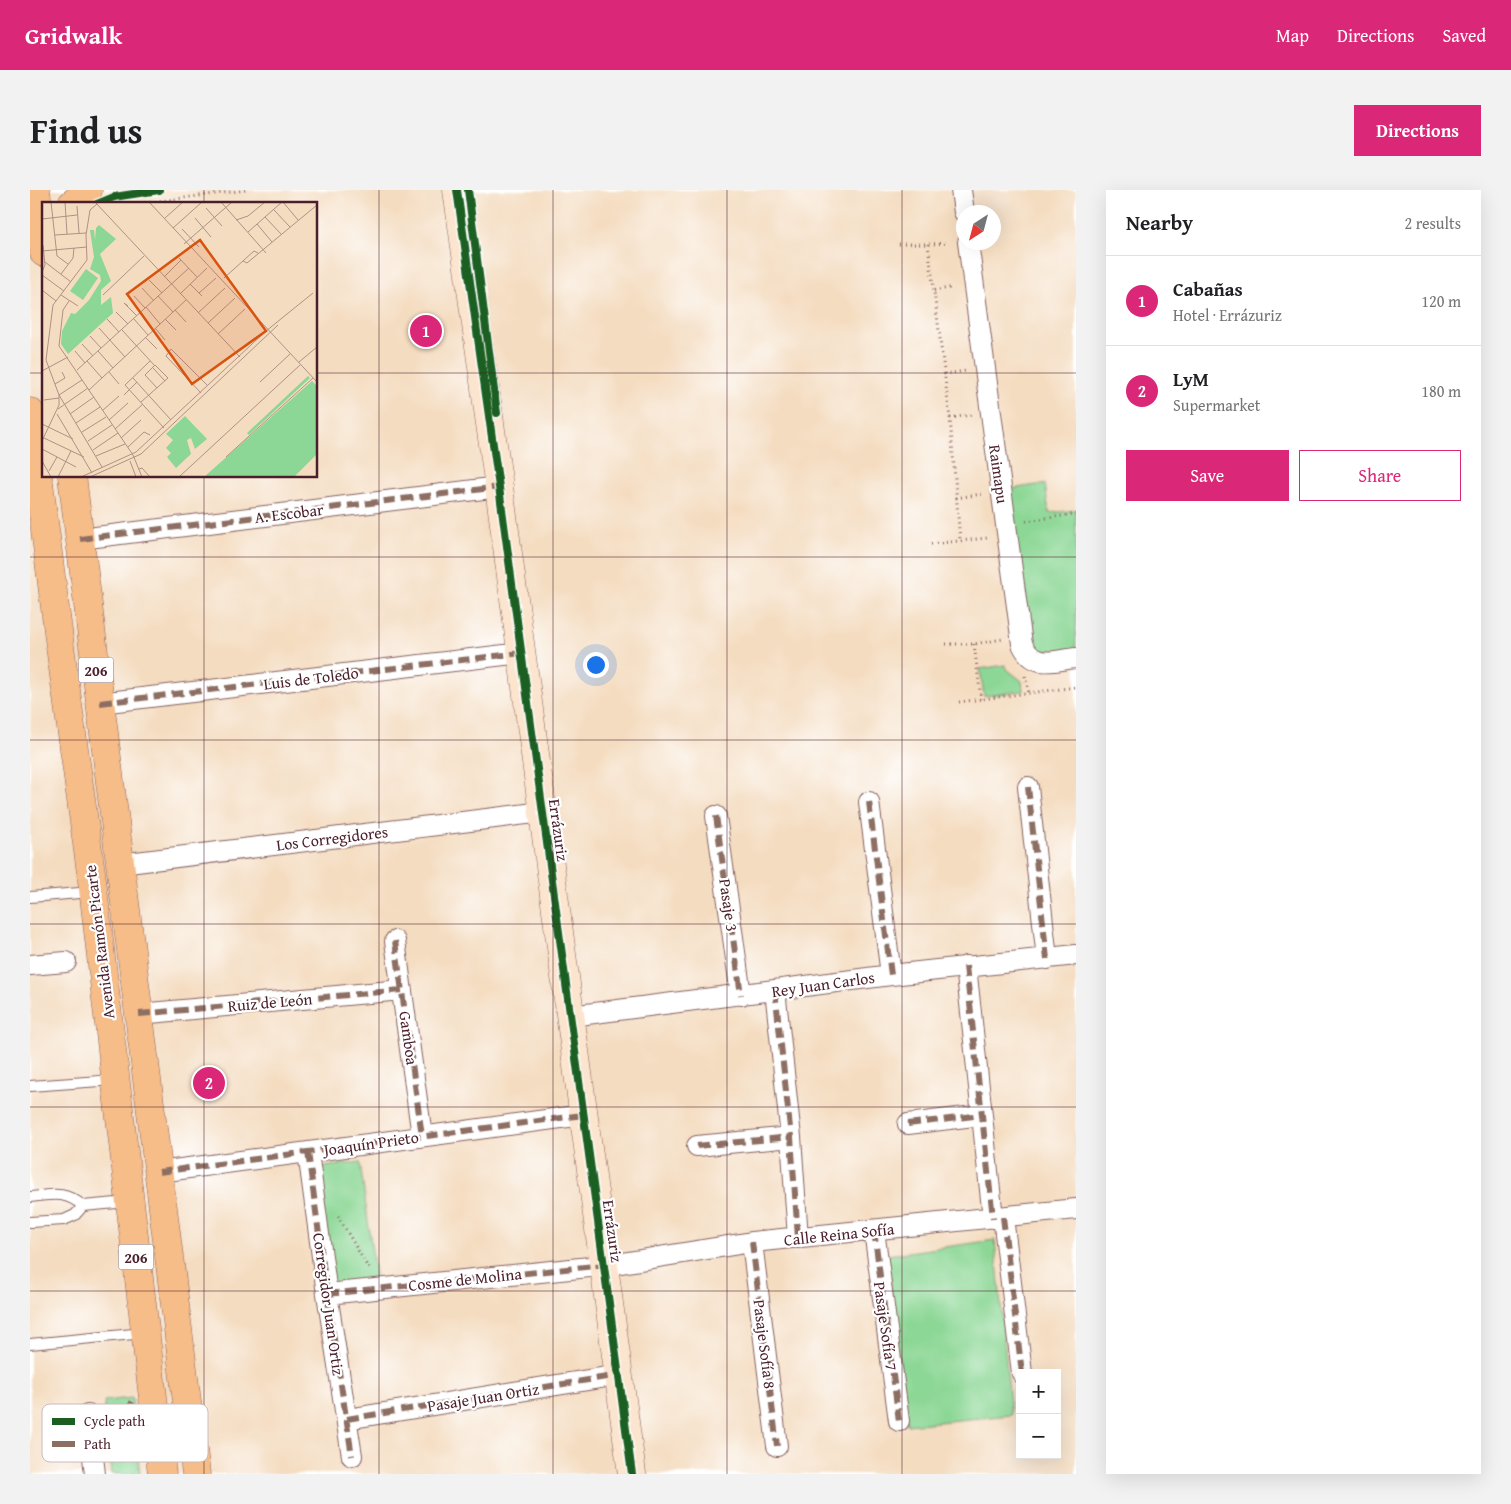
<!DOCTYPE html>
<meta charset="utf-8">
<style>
:root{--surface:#fff;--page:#f2f2f2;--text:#202124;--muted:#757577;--line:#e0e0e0;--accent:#db2777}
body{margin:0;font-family:"Gentium Book Plus",serif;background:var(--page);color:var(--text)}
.controls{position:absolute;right:15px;bottom:15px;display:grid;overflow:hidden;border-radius:0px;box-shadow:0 5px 20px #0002}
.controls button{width:45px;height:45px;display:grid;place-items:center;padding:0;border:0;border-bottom:1px solid var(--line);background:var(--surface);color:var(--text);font:25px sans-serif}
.compass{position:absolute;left:926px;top:15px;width:45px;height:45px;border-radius:50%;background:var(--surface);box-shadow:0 5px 20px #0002;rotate:216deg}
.you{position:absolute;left:565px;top:474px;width:18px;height:18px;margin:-12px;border:4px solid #fff;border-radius:50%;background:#1a73e8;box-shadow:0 0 0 8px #1a73e833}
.badge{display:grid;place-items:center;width:32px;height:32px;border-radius:50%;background:var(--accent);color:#fff;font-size:16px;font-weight:700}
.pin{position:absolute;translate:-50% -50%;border:2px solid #fff;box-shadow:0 1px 5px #0006}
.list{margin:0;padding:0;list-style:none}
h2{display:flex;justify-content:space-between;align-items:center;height:65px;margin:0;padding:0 20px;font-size:21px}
h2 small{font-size:16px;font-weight:400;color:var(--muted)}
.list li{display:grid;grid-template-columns:32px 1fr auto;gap:15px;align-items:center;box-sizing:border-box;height:90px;padding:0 20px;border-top:1px solid var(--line)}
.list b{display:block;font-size:19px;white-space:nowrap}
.list p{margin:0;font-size:16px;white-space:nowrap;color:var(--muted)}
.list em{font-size:16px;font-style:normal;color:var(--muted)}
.actions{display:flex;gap:10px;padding:15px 20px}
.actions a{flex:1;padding:11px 0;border:1px solid var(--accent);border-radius:0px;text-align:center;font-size:18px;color:var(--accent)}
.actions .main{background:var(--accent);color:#fff}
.map{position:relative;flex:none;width:1046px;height:1284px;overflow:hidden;border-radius:0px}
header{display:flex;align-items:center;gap:30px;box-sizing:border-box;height:70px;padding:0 25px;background:var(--accent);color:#fff}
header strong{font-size:24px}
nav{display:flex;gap:28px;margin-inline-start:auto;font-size:18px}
.intro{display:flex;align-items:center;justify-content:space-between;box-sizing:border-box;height:120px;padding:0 30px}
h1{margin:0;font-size:35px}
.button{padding:12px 22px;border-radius:0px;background:var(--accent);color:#fff;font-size:18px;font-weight:700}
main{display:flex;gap:30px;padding:0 30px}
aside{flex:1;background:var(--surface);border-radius:0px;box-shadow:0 5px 20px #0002}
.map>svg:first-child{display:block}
.green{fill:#8cd795;stroke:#6b7b60}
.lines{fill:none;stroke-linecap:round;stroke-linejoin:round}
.lane-casing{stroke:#86615f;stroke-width:12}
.street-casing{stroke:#86615f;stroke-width:22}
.secondary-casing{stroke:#86615f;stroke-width:29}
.highway-casing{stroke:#86615f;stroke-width:29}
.path{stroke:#86615f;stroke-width:3;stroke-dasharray:1 4;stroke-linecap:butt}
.lane{stroke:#fff;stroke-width:10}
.street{stroke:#fff;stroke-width:20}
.secondary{stroke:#fce5cf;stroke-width:28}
.highway{stroke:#f7bd88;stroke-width:28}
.quiet{stroke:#8d6e63;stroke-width:6;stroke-dasharray:12 6;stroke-linecap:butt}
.cycleway-casing{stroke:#fff;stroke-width:11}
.cycleway{stroke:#1b5e20;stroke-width:8}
.grid{fill:none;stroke:#4a1f2b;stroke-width:1;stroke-opacity:0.55}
.labels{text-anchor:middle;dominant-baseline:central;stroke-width:4.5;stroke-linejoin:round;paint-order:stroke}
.shield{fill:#fff;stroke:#80626b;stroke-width:1}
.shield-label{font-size:15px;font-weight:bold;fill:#4a1f2b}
.street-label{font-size:16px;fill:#4a1f2b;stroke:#fff}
.inset-road{fill:none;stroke:#b09084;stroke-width:1}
.view{fill:#d8530f;fill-opacity:0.15;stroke:#d8530f;stroke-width:2.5}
.inset-edge{fill:none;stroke:#4a1f2b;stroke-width:2.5}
.key{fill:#fff;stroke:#c9bcbf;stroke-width:1}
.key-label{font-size:14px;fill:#4a1f2b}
</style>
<header>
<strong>Gridwalk</strong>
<nav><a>Map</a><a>Directions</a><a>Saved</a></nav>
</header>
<div class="intro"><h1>Find us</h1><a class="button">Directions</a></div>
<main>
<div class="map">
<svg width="1046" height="1284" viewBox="0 0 1046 1284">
<rect width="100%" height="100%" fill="#fff"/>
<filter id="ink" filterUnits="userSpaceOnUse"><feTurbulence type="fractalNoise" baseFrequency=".02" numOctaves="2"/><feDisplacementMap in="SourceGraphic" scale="10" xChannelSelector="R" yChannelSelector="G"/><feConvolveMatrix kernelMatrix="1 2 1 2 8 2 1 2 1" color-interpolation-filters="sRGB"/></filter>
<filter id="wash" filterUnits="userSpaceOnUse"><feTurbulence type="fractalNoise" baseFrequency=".0096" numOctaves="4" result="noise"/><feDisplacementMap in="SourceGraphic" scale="20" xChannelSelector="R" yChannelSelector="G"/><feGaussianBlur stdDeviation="1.12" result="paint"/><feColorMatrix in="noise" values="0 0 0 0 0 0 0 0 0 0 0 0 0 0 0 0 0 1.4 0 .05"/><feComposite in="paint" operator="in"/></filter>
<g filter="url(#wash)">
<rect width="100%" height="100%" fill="#f4dcc0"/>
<path class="green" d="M 1015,294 L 1019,323 L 1046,320 L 1046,459 L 1009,463 L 998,452 L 979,299 Z
M 975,475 L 978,480 L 992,491 L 993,501 L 954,506 L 950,479 Z
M 330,972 L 346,1091 L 300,1096 L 287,978 Z
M 965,1050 L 981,1225 L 877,1235 L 857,1065 Z
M 102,1208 L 110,1284 L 81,1284 L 74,1211 Z"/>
</g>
<g filter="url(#ink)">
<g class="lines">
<defs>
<path id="lane" d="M 0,707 L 62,702
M 0,896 L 84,890
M 0,1007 C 22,1005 34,1000 53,1016 L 98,1012
M 0,1032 L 34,1030 L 45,1025 L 53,1016
M 0,1154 L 114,1143"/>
<path id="street" d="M 931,0 L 934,22
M 938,52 L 992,454 C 1004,480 1023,470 1046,468
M 50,349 L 469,297
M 70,513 L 491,463
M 998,597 L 1017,769
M 839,612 L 861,785
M 686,626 L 711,805
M 90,674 L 513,622
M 365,751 L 392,946
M 0,775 L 36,772
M 936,776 L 963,1028
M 745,800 L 761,947 L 768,1048
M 109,824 L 372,800
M 541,826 L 861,785 L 1046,765
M 878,934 L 952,925
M 667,956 L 761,947
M 278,962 L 297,1104 L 322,1266
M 129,982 L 553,925
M 973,1027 L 992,1183
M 844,1040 L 869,1231
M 722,1052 L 747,1256
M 297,1104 L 579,1075 L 722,1052 L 1046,1019
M 58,1225 L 65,1284
M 317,1229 L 589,1185"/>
<path id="secondary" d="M 427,0 L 469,297 L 602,1284"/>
<path id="highway" d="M 6,0 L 14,63
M 42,14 L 58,0
M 0,222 L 29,449 L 62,690 L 132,1284
M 42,286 L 166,1284"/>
</defs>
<use href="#lane" class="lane-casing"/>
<use href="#street" class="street-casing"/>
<use href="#secondary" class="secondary-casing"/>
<use href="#highway" class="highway-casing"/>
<path class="path" d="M 105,14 L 217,0
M 869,54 L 898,54 L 918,53
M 898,54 L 920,228 L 930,350
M 904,101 L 923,97
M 914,184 L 936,181
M 920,228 L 941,225
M 926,308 L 952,304
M 996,331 L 1046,324
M 901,354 L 957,348
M 916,454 L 944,454 L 973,449
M 944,454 L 951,509
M 995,486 L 999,503
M 929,512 L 1046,497
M 308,1026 L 337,1076 L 340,1078"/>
<use href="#lane" class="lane"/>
<use href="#street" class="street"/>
<use href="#secondary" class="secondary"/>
<use href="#highway" class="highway"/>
<path class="quiet" d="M 50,349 L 469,297
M 70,513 L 491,463
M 998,597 L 1017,769
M 839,612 L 861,785
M 686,626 L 711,805
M 365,751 L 392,946
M 936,776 L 963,1028
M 745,800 L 761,947 L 768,1048
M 109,824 L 372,800
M 878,934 L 952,925
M 667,956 L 761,947
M 278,962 L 297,1104 L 322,1266
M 129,982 L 553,925
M 973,1027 L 992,1183
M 844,1040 L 869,1231
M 722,1052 L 747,1256
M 297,1104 L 574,1075
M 317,1229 L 589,1185
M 62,1256 L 80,1254 L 104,1209"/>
<defs>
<path id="cycleway" d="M 427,0 L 469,297 L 602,1284
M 438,0 L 467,223
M 67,14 L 84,7 L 129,0"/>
</defs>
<use href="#cycleway" class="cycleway-casing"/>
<use href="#cycleway" class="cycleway"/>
</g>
</g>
<path class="grid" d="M 174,0 L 174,14M 349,0 L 349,1284M 523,0 L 523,1284M 697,0 L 697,1284M 872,0 L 872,1284M 0,183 L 14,183M 286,183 L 1046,183M 174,286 L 174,1284M 0,367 L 1046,367M 0,550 L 1046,550M 0,734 L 1046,734M 0,917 L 1046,917M 0,1101 L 1046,1101"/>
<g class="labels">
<g class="shield">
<rect x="48.5" y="467.5" width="35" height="25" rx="4"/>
<rect x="88.5" y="1054.5" width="35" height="25" rx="4"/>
</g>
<g class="shield-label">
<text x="66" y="480">206</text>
<text x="106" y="1067">206</text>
</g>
<g class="street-label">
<text transform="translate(969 284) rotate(82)">Raimapu</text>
<text transform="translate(259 323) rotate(-7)">A. Escobar</text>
<text transform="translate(281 488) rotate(-7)">Luis de Toledo</text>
<text transform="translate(529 640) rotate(82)">Errázuriz</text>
<text transform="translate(302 648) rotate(-7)">Los Corregidores</text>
<text transform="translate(699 715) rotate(82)">Pasaje 3</text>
<text transform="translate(69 752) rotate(-97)">Avenida Ramón Picarte</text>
<text transform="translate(793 794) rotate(-8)">Rey Juan Carlos</text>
<text transform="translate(240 812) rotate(-5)">Ruiz de León</text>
<text transform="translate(379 848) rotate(82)">Gamboa</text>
<text transform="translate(341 953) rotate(-8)">Joaquín Prieto</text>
<text transform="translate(583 1041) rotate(82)">Errázuriz</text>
<text transform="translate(809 1044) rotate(-6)">Calle Reina Sofía</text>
<text transform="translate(435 1089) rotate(-6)">Cosme de Molina</text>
<text transform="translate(299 1114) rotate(82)">Corregidor Juan Ortiz</text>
<text transform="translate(856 1136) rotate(82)">Pasaje Sofía 7</text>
<text transform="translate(735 1154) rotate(83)">Pasaje Sofía 8</text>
<text transform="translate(453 1207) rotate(-9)">Pasaje Juan Ortiz</text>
</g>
</g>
<g transform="translate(12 12)">
<rect width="275" height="275" fill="#f4dcc0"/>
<path d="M 57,23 L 74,37 L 58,52 L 69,79 L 59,88 L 59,103 L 69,95 L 71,111 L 26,152 L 19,142 L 20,129 L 29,111 L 33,112 L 47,98 L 59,79 L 58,73 L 48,67 L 52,55 L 48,28 L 52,28 L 53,38 L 54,26 ZM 44,67 L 56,76 L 41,98 L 28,89 ZM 266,174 L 268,176 L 207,233 L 205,231 ZM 270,179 L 275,184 L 275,252 L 252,275 L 162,275 ZM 143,214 L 165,237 L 153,247 L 149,236 L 145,238 L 149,252 L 134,266 L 125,255 L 129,251 L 124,246 L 131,238 L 124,232 Z" fill="#8cd795"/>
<path class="inset-road" d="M 9,0 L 15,54 L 26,62M 23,0 L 25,32M 53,0 L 198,155M 107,0 L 275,180M 179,0 L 224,51M 241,0 L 256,18M 35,4 L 37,31M 164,6 L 180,24M 232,8 L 248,25M 223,15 L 239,32M 123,16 L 141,0M 153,16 L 169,35M 0,17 L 35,13M 194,18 L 206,14 L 223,0M 215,22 L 230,40M 131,26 L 160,0M 140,27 L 157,45M 206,30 L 240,0M 13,33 L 44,31M 142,42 L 190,0M 0,49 L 45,45M 137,56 L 155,75M 201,59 L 205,61 L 275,3M 3,60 L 29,80M 0,70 L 3,63 L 1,43M 19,72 L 31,56 L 32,46M 0,73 L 22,89M 122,75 L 139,58M 182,76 L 212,49 L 216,51M 107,78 L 120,91M 148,82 L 160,94M 100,86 L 112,99M 0,88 L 14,99M 157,91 L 174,76M 138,92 L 165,66M 19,93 L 36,104M 61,93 L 102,54M 92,94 L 103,106M 116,94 L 131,110M 27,99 L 21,108 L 17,144 L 91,253 L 100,275M 86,104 L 82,101 L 95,114M 104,105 L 118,122M 133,108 L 144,120M 74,110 L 86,122M 156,111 L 183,86M 92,117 L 106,133M 123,117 L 134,128M 69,121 L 65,117 L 77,130M 166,121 L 193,96M 57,126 L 83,155M 113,126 L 123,138M 80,128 L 113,164M 176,132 L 203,107M 104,136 L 115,147M 51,137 L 48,134 L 59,146M 40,142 L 51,154M 33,149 L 43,161M 56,149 L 71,166M 45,159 L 60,176M 108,159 L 83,183 L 122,226M 257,160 L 275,145M 111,166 L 123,179M 35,168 L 147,66M 0,169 L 26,155M 67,170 L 77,182M 91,176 L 129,218M 40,178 L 17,193 L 60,265M 218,180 L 248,152M 13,182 L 23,176 L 20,170M 47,188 L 144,98M 159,191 L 124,154 L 129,147 L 166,184M 82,193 L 95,180M 2,198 L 17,196M 99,200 L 126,176 L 113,163 L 103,173 L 115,186M 16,207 L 46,186M 61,208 L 77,194M 15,212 L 50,271M 28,212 L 52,195M 67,218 L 86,201M 34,221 L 58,205M 0,222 L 31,237M 73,227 L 101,202M 40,230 L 64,215M 2,236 L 42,255M 79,236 L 99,218M 0,239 L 17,203 L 17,193 L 4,158 L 11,103 L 45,58 L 44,33 L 48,8 L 55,2M 46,239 L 70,223M 86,245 L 102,230 L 108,233M 0,247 L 34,265M 51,248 L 76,231M 54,254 L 83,242M 184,255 L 271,176M 0,259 L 9,275M 88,259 L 94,275M 97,267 L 100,266 L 108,275M 7,269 L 15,255M 16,275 L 29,249M 39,275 L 94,250 L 224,129 L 271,91M 48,275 L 99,252 L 236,123M 137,275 L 258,163"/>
<path class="view" d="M 158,38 L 224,129 L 150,182 L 85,92 Z"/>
<rect width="275" height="275" class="inset-edge"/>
</g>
<rect x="12" y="1214" width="166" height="58" rx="8" class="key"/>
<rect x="22" y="1228" width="23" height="7" fill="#1b5e20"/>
<rect x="22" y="1251" width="23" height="6" fill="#8d6e63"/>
<g class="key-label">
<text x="54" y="1236">Cycle path</text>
<text x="54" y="1259">Path</text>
</g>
</svg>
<div class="controls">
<button>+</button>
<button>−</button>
</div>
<svg class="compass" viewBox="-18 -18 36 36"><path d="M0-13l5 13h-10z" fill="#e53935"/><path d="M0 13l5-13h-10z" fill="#757577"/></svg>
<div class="you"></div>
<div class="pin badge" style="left:396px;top:141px">1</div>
<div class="pin badge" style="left:179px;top:893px">2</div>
</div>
<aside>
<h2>Nearby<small>2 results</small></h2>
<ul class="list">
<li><span class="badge">1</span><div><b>Cabañas</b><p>Hotel · Errázuriz</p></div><em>120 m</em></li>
<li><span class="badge">2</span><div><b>LyM</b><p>Supermarket</p></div><em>180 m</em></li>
</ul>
<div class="actions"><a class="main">Save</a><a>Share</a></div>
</aside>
</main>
